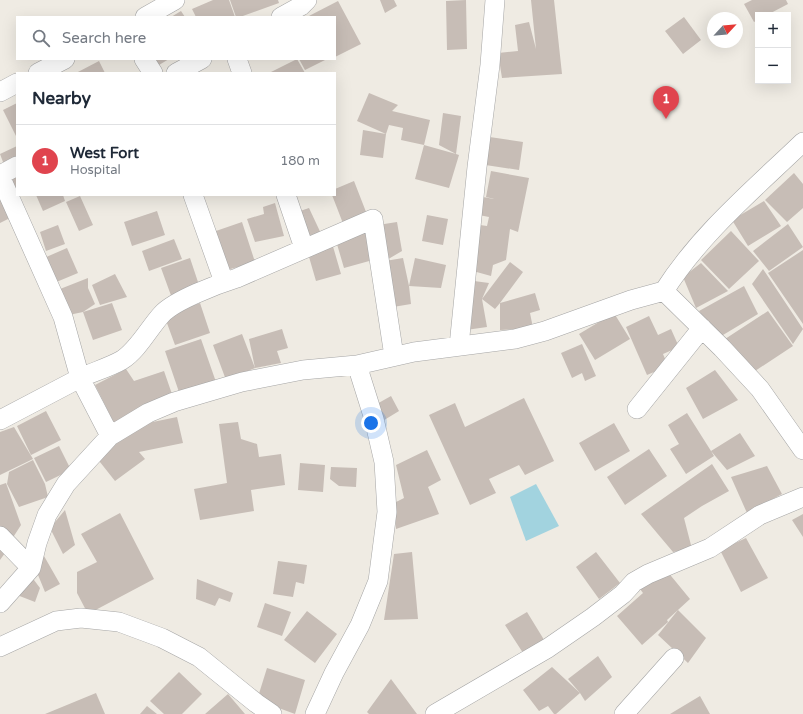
<!DOCTYPE html>
<meta charset="utf-8">
<style>
:root{--surface:#fff;--page:#f6f6f7;--text:#1f2937;--muted:#747a83;--line:#e0e1e3;--accent:#b45309}
body{margin:0;font-family:"Varela Round",sans-serif;background:var(--page);color:var(--text)}
.controls{position:absolute;right:12px;top:12px;display:grid;overflow:hidden;border-radius:0px;box-shadow:0 4px 16px #0002}
.controls button{width:36px;height:36px;display:grid;place-items:center;padding:0;border:0;border-bottom:1px solid var(--line);background:var(--surface);color:var(--text);font:20px sans-serif}
.compass{position:absolute;left:707px;top:12px;width:36px;height:36px;border-radius:50%;background:var(--surface);box-shadow:0 4px 16px #0002;rotate:64deg}
.you{position:absolute;left:371px;top:423px;width:14px;height:14px;margin:-10px;border:3px solid #fff;border-radius:50%;background:#1a73e8;box-shadow:0 0 0 6px #1a73e833}
.badge{display:grid;place-items:center;width:26px;height:26px;border-radius:50%;background:var(--accent);color:#fff;font-size:13px;font-weight:700}
.pin{position:absolute;translate:-50% -33px;filter:drop-shadow(0 1px 2px #0008)}
.pin::after{content:'';position:absolute;top:21px;width:14px;height:12px;background:inherit;clip-path:polygon(0 0,100% 0,50% 100%)}
.list{margin:0;padding:0;list-style:none}
h2{display:flex;justify-content:space-between;align-items:center;height:52px;margin:0;padding:0 16px;font-size:17px}
h2 small{font-size:13px;font-weight:400;color:var(--muted)}
.list li{display:grid;grid-template-columns:26px 1fr auto;gap:12px;align-items:center;box-sizing:border-box;height:72px;padding:0 16px;border-top:1px solid var(--line)}
.list b{display:block;font-size:15px;white-space:nowrap}
.list p{margin:0;font-size:13px;white-space:nowrap;color:var(--muted)}
.list em{font-size:13px;font-style:normal;color:var(--muted)}
.icon{flex:none;width:22px;height:22px;fill:none;stroke:currentColor;stroke-width:2;stroke-linecap:round;stroke-linejoin:round}
.map{position:relative;flex:none;width:803px;height:714px;overflow:hidden}
.search{position:absolute;background:var(--surface);box-shadow:0 4px 16px #0002;left:16px;top:16px;width:320px;height:44px;display:flex;align-items:center;gap:10px;box-sizing:border-box;padding:0 14px;border-radius:0px;color:var(--muted);font-size:15px}
.panel{position:absolute;background:var(--surface);box-shadow:0 4px 16px #0002;left:16px;top:72px;width:320px;height:124px;border-radius:0px}
.map>svg:first-child{display:block}
.water{fill:#a2d3df}
.building{fill:#c7bdb6}
.lines{fill:none;stroke-linecap:round;stroke-linejoin:round}
.street-casing{stroke:#a5a5a5;stroke-width:20}
.street{stroke:#fff;stroke-width:19}
</style>
<div class="map">
<svg width="803" height="714" viewBox="0 0 803 714">
<rect width="100%" height="100%" fill="#efebe3"/>
<path class="water" d="M 536,484 L 559,526 L 526,541 L 510,497 Z"/>
<path class="building" d="M 213,0 L 229,0 L 235,17 L 196,17 L 192,9 Z
M 230,0 L 278,0 L 279,3 L 240,17 L 236,17 Z
M 380,0 L 394,0 L 397,6 L 385,13 Z
M 466,0 L 467,49 L 447,50 L 446,1 Z
M 531,0 L 554,0 L 562,74 L 502,78 L 498,53 L 518,51 L 515,25 L 529,22 L 536,49 Z
M 752,0 L 786,0 L 788,4 L 767,15 L 758,15 L 758,20 L 754,22 L 744,4 Z
M 338,1 L 361,44 L 335,57 L 335,17 L 307,17 Z
M 181,11 L 185,17 L 171,17 Z
M 684,17 L 701,40 L 683,54 L 665,31 Z
M 149,59 L 169,59 L 154,68 Z
M 297,59 L 305,73 L 269,73 Z
M 299,59 L 327,59 L 305,70 Z
M 99,61 L 105,73 L 76,73 Z
M 369,93 L 398,105 L 392,111 L 430,120 L 424,145 L 401,140 L 403,128 L 389,125 L 386,134 L 383,158 L 360,155 L 363,130 L 386,134 L 357,121 Z
M 17,103 L 17,138 L 3,110 Z
M 443,113 L 461,116 L 456,154 L 459,155 L 449,188 L 415,179 L 424,145 L 456,154 L 439,145 Z
M 483,136 L 523,142 L 519,170 L 479,164 Z
M 17,146 L 17,164 L 6,170 L 0,154 Z
M 491,171 L 529,178 L 518,232 L 510,229 L 506,260 L 493,265 L 491,276 L 473,271 L 480,225 L 487,226 L 489,217 L 479,215 L 483,197 L 494,199 L 486,197 Z
M 17,173 L 17,187 L 12,189 L 7,179 Z
M 794,173 L 803,184 L 803,208 L 787,222 L 765,200 Z
M 354,181 L 368,217 L 344,226 L 332,195 L 335,195 L 335,189 Z
M 36,195 L 63,195 L 65,201 L 43,211 Z
M 80,196 L 93,225 L 79,231 L 66,202 Z
M 1,200 L 10,218 L 0,223 L 0,201 Z
M 764,201 L 781,226 L 748,246 L 732,220 Z
M 275,203 L 284,236 L 255,242 L 247,219 L 264,214 L 263,207 Z
M 309,208 L 324,240 L 299,245 L 288,215 Z
M 157,211 L 165,235 L 132,246 L 124,222 Z
M 427,215 L 448,219 L 443,245 L 422,241 Z
M 242,222 L 255,262 L 227,270 L 213,232 Z
M 397,222 L 402,251 L 385,261 L 378,225 Z
M 370,224 L 380,258 L 344,268 L 334,234 Z
M 788,224 L 803,247 L 769,271 L 753,251 Z
M 58,225 L 65,244 L 46,251 L 40,232 Z
M 731,231 L 759,261 L 729,289 L 701,260 Z
M 174,239 L 182,259 L 149,271 L 142,251 Z
M 332,243 L 341,274 L 316,281 L 307,250 Z
M 67,248 L 78,273 L 54,283 L 44,258 Z
M 803,250 L 803,324 L 768,273 Z
M 190,258 L 201,291 L 173,301 L 161,268 Z
M 403,258 L 409,286 L 415,258 L 446,265 L 441,288 L 409,286 L 411,304 L 393,307 L 385,261 Z
M 510,262 L 523,272 L 500,303 L 535,293 L 540,310 L 530,313 L 533,328 L 500,330 L 500,303 L 495,309 L 482,299 L 487,327 L 466,330 L 474,281 L 489,283 L 482,299 Z
M 701,263 L 728,291 L 696,308 L 683,277 Z
M 763,269 L 803,329 L 793,344 L 752,284 Z
M 115,274 L 127,297 L 100,305 L 92,285 Z
M 88,278 L 88,288 L 95,304 L 83,312 L 64,316 L 55,291 Z
M 744,286 L 758,314 L 718,338 L 699,311 Z
M 112,303 L 122,330 L 93,340 L 83,312 Z
M 200,303 L 210,333 L 175,345 L 164,315 Z
M 768,311 L 793,346 L 749,375 L 722,341 Z
M 614,313 L 630,339 L 595,360 L 579,334 Z
M 649,316 L 658,335 L 671,329 L 679,347 L 663,354 L 668,366 L 647,375 L 626,327 Z
M 282,329 L 288,348 L 277,351 L 281,363 L 255,368 L 226,380 L 213,345 L 242,334 L 255,368 L 249,339 Z
M 201,339 L 216,382 L 180,395 L 165,351 Z
M 582,344 L 596,376 L 585,381 L 582,373 L 572,378 L 561,353 Z
M 126,369 L 134,381 L 164,371 L 173,397 L 116,427 L 95,385 Z
M 715,370 L 738,400 L 703,419 L 686,388 Z
M 391,396 L 399,411 L 381,422 L 375,405 Z
M 524,398 L 554,461 L 525,475 L 519,465 L 489,479 L 496,493 L 470,505 L 429,415 L 455,403 L 465,427 Z
M 46,411 L 61,440 L 31,455 L 17,426 Z
M 687,413 L 711,451 L 740,433 L 755,456 L 727,470 L 711,451 L 714,456 L 686,474 L 670,449 L 679,444 L 668,425 Z
M 177,417 L 183,443 L 139,452 L 145,459 L 115,481 L 96,457 L 143,424 Z
M 238,422 L 241,439 L 257,444 L 259,457 L 281,454 L 285,485 L 251,490 L 254,511 L 200,520 L 194,489 L 227,483 L 219,424 Z
M 614,423 L 630,451 L 595,471 L 579,443 Z
M 14,427 L 33,459 L 0,475 L 0,432 Z
M 59,446 L 71,470 L 46,482 L 34,458 Z
M 649,449 L 667,476 L 625,505 L 607,477 Z
M 427,450 L 441,480 L 428,487 L 439,514 L 396,529 L 394,503 L 404,498 L 396,465 Z
M 33,460 L 45,484 L 48,497 L 19,507 L 7,484 L 9,472 Z
M 300,463 L 325,465 L 323,492 L 298,490 Z
M 712,464 L 729,491 L 702,506 L 684,518 L 692,549 L 673,552 L 641,514 Z
M 767,466 L 782,494 L 747,513 L 731,477 Z
M 331,467 L 357,468 L 356,487 L 339,486 L 330,479 Z
M 6,483 L 21,525 L 12,539 L 0,526 L 0,485 Z
M 65,510 L 75,545 L 63,554 L 50,528 Z
M 120,513 L 154,579 L 88,614 L 77,593 L 77,572 L 97,562 L 81,534 Z
M 803,514 L 803,537 L 792,520 Z
M 746,538 L 768,578 L 741,592 L 720,550 Z
M 0,545 L 5,553 L 0,560 Z
M 412,552 L 418,619 L 384,620 L 394,554 Z
M 596,552 L 620,583 L 599,599 L 576,567 Z
M 44,556 L 60,584 L 45,592 L 36,570 Z
M 278,561 L 307,565 L 304,584 L 296,582 L 293,597 L 273,594 Z
M 667,571 L 690,599 L 667,620 L 668,622 L 642,645 L 617,616 L 643,593 L 640,589 Z
M 31,576 L 40,588 L 35,602 L 17,595 Z
M 197,579 L 233,593 L 230,602 L 219,598 L 215,606 L 196,599 Z
M 265,603 L 291,612 L 282,636 L 257,627 Z
M 678,610 L 706,638 L 688,663 L 658,635 Z
M 307,611 L 337,634 L 315,663 L 284,640 Z
M 527,612 L 546,643 L 525,656 L 505,625 Z
M 598,656 L 612,677 L 585,701 L 580,693 L 556,714 L 554,714 L 548,706 L 539,711 L 523,690 L 552,667 L 580,693 L 568,679 Z
M 267,668 L 305,680 L 295,714 L 257,700 Z
M 179,672 L 202,694 L 182,714 L 164,714 L 150,701 Z
M 391,679 L 417,714 L 369,714 L 367,712 Z
M 96,693 L 105,714 L 45,714 Z
M 228,694 L 245,714 L 205,714 Z
M 700,696 L 710,714 L 670,714 Z
M 147,706 L 157,714 L 140,714 Z"/>
<g class="lines">
<defs>
<path id="street" d="M 145,17 L 175,0
M 281,17 L 301,6 L 307,0
M 144,59 L 153,73
M 237,59 L 242,73
M 38,73 L 65,59
M 176,73 L 202,59
M 0,92 L 17,83
M 803,142 C 754,189 701,233 664,291 L 722,348 L 760,389 L 803,450
M 0,175 L 17,166
M 0,176 L 63,317 L 80,378 L 0,420
M 193,195 L 224,282
M 286,195 L 304,248
M 459,346 L 477,167 L 490,65 L 495,0
M 637,409 L 702,328
M 110,436 L 80,378 C 93,372 110,367 122,360 C 138,350 149,328 162,314 C 175,300 218,284 237,278 L 373,219 L 394,356
M 0,536 L 31,568
M 0,603 L 31,568 L 37,543 L 47,515 L 66,484 L 110,436 L 148,413 L 174,402 L 242,382 L 303,370 L 357,365 L 414,352 L 515,339 L 545,331 L 631,300 L 664,291
M 0,647 L 56,621 L 81,618 L 119,622 L 162,638 L 199,657 L 256,703 L 272,714
M 315,714 L 334,673 L 360,625 L 378,581 L 387,512 L 384,462 L 374,419 L 357,365
M 435,714 L 548,648 L 593,617 L 623,594 L 634,582 L 648,574 L 710,548 L 760,515 L 803,497
M 624,714 L 674,658"/>
</defs>
<use href="#street" class="street-casing"/>
<use href="#street" class="street"/>
</g>
</svg>
<div class="controls">
<button>+</button>
<button>−</button>
</div>
<svg class="compass" viewBox="-18 -18 36 36"><path d="M0-13l5 13h-10z" fill="#e53935"/><path d="M0 13l5-13h-10z" fill="#747a83"/></svg>
<div class="you"></div>
<div class="pin badge" style="left:666px;top:119px;background:#e0444e">1</div>
<div class="search"><svg class="icon" aria-label="search" viewBox="0 0 24 24"><circle cx="10" cy="10" r="6"/><path d="M15 15l6 6"/></svg>Search here</div>
<section class="panel">
<h2>Nearby<small></small></h2>
<ul class="list">
<li><span class="badge" style="background:#e0444e">1</span><div><b>West Fort</b><p>Hospital</p></div><em>180 m</em></li>
</ul>
</section>
</div>
